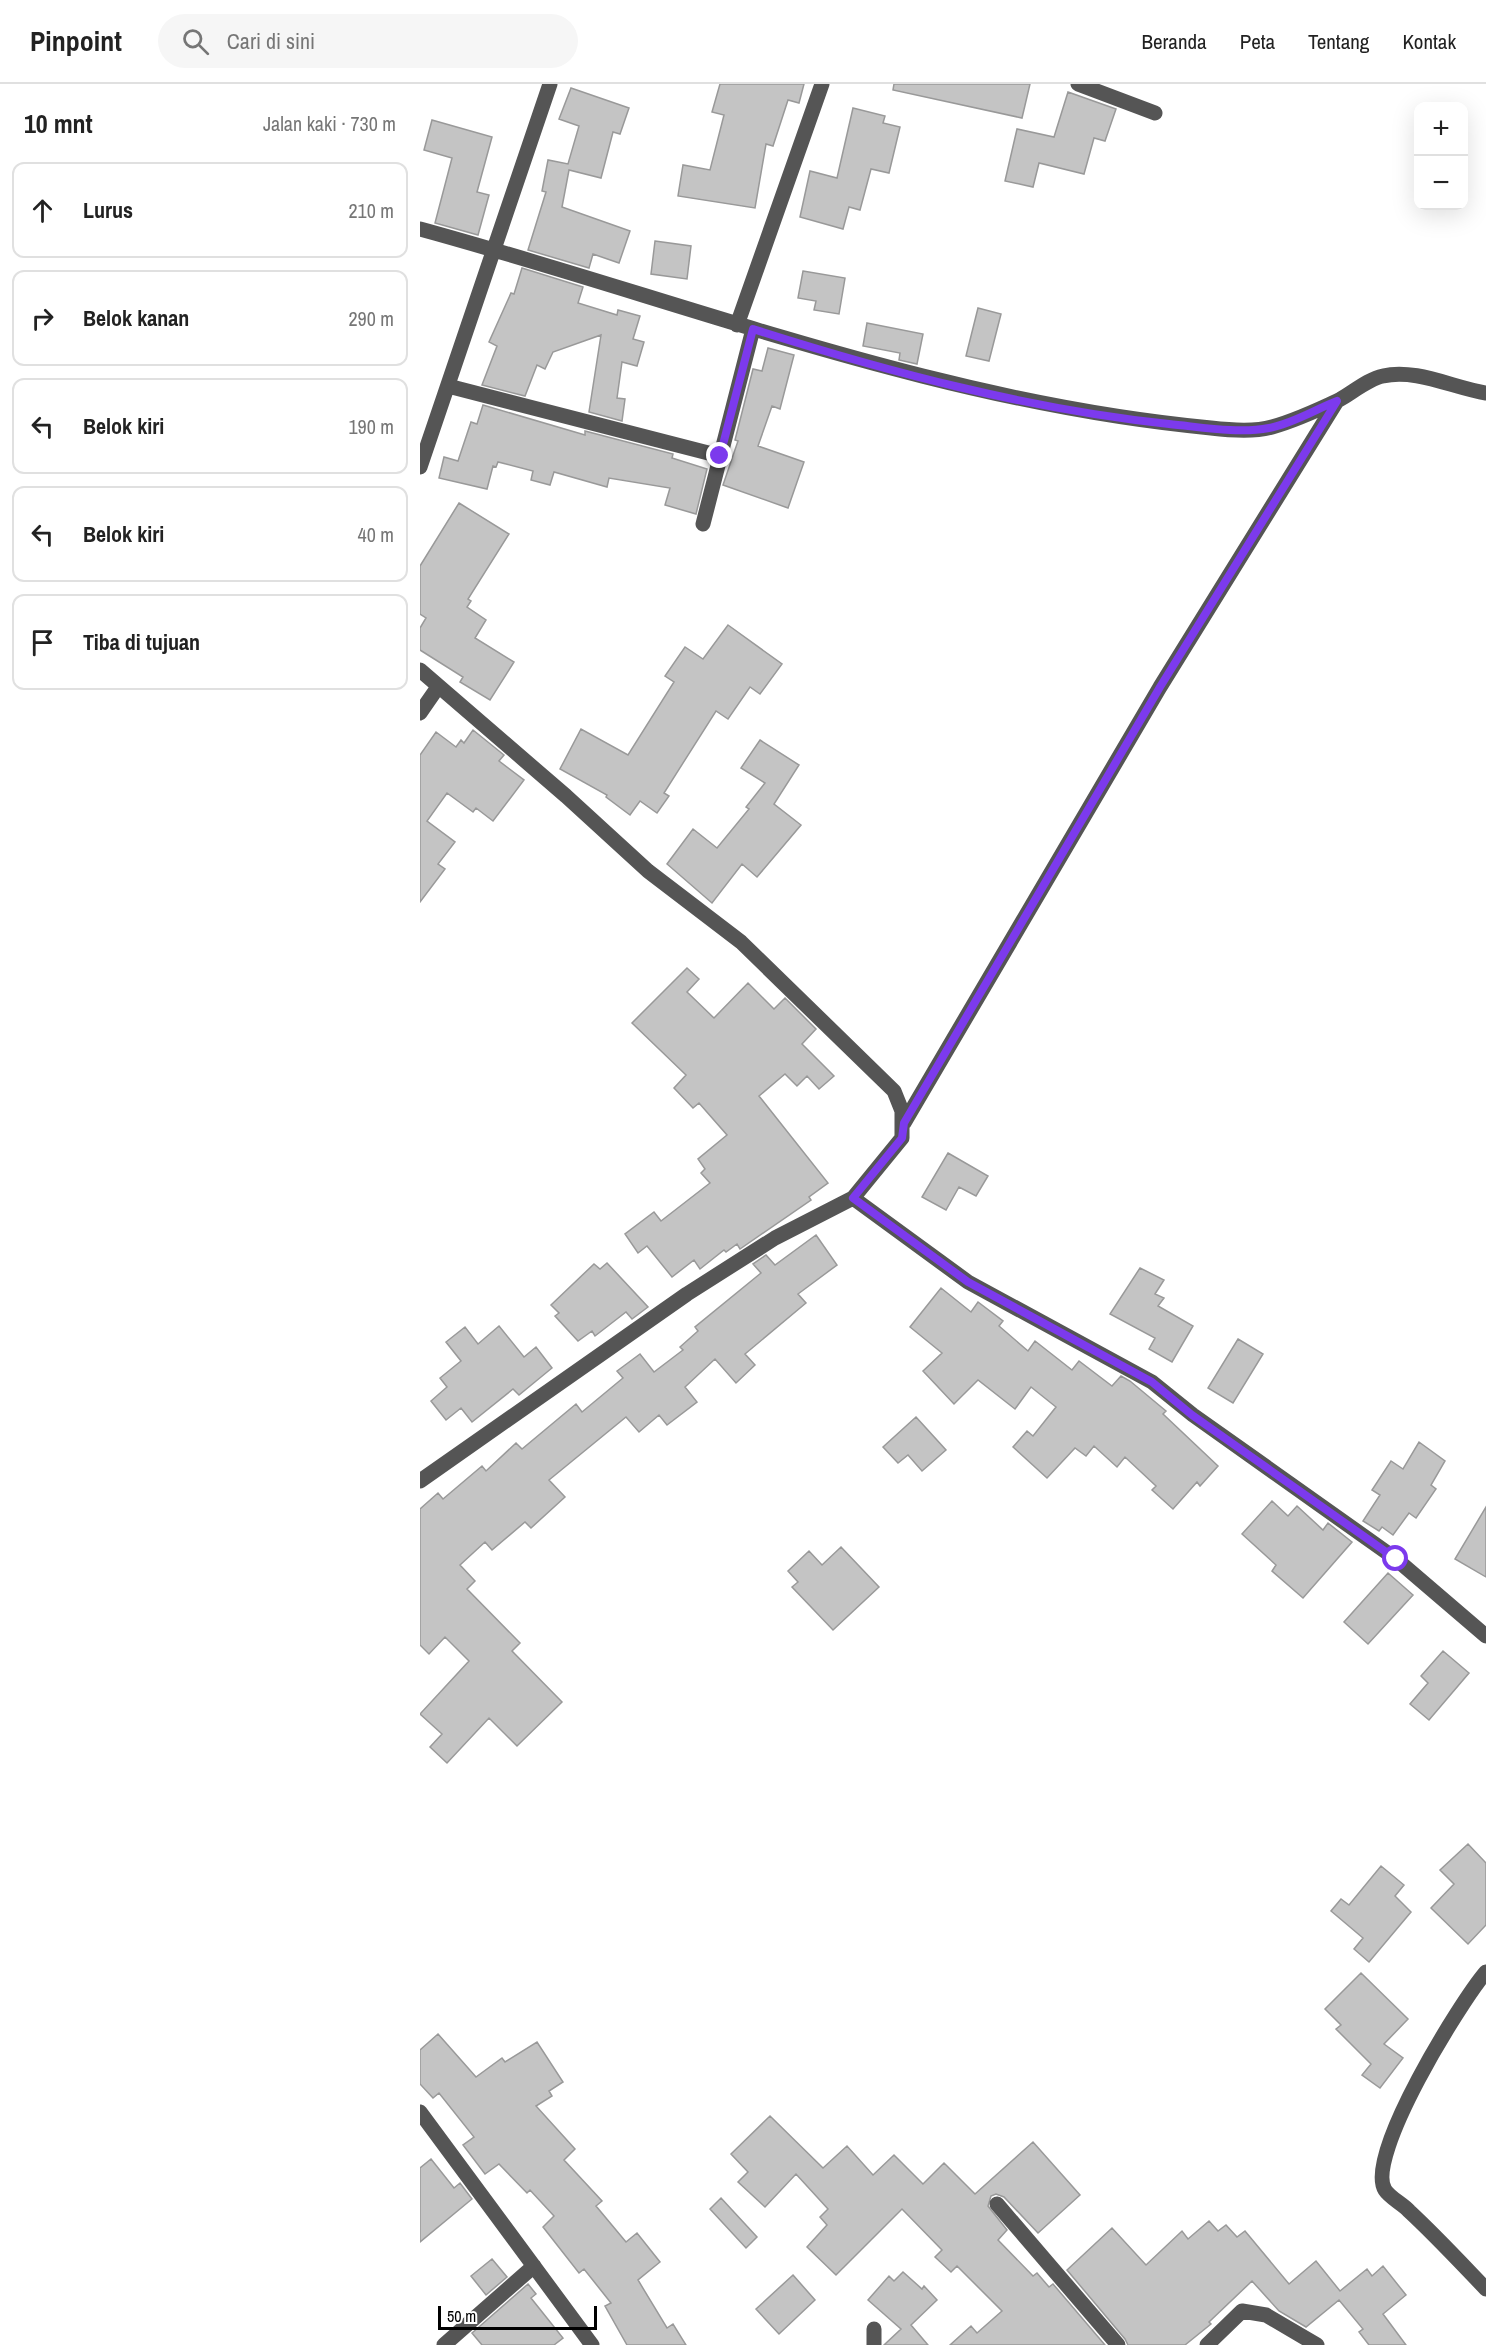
<!DOCTYPE html>
<html lang="id">
<meta charset="utf-8">
<style>
:root{--surface:#fff;--page:#f6f6f6;--text:#222;--muted:#767676;--line:#e0e0e0}
body{margin:0;font-family:"Archivo Narrow",sans-serif;background:var(--page);color:var(--text)}
.controls{position:absolute;right:18px;top:18px;display:grid;overflow:hidden;border-radius:12px;box-shadow:0 6px 24px #0002}
.controls button{width:54px;height:54px;display:grid;place-items:center;padding:0;border:0;border-bottom:2px solid var(--line);background:var(--surface);color:var(--text);font:30px sans-serif}
.scale{position:absolute;left:18px;bottom:15px;width:159px;box-sizing:border-box;padding-left:6px;border:3px solid #000;border-top:0;font-size:16px;line-height:21px;white-space:nowrap;color:#000;-webkit-text-stroke:4px #fff;paint-order:stroke}
.stop{position:absolute;width:18px;height:18px;margin:-14px;border:4px solid #7c3aed;border-radius:50%;background:#fff}
.stop.end{background:#7c3aed;border-color:#fff;box-shadow:0 2px 6px #0008}
.list{margin:0;padding:0;list-style:none}
h2{display:flex;justify-content:space-between;align-items:center;height:78px;margin:0;padding:0 24px;font-size:26px}
h2 small{font-size:20px;font-weight:400;color:var(--muted)}
.list li{display:grid;grid-template-columns:39px 1fr auto;gap:18px;align-items:center;box-sizing:border-box;height:96px;margin:0 12px 12px;padding:0 12px;border:2px solid var(--line);border-radius:12px}
.list b{display:block;font-size:22px;white-space:nowrap}
.list em{font-size:20px;font-style:normal;color:var(--muted)}
.icon{flex:none;width:33px;height:33px;fill:none;stroke:currentColor;stroke-width:2;stroke-linecap:round;stroke-linejoin:round}
.map{position:relative;flex:none;width:1066px;height:2261px;overflow:hidden}
header{display:flex;align-items:center;gap:36px;box-sizing:border-box;height:84px;padding:0 30px;background:var(--surface);border-bottom:2px solid var(--line)}
header strong{font-size:28px}
nav{display:flex;gap:33px;margin-inline-start:auto;font-size:21px}
.search{width:420px;height:54px;background:var(--page);display:flex;align-items:center;gap:15px;box-sizing:border-box;padding:0 21px;border-radius:33px;color:var(--muted);font-size:22px}
main{display:flex}
aside{flex:1;background:var(--surface)}
.map>svg:first-child{display:block}
.building{fill:#c4c4c4;stroke:#999;stroke-width:1.5}
.lines{fill:none;stroke-linecap:round;stroke-linejoin:round}
.minor{stroke:#555;stroke-width:15}
.route{stroke:#7c3aed;stroke-width:8}
</style>
<header>
<strong>Pinpoint</strong>
<div class="search"><svg class="icon" aria-label="search" viewBox="0 0 24 24"><circle cx="10" cy="10" r="6"/><path d="M15 15l6 6"/></svg>Cari di sini</div>
<nav><a>Beranda</a><a>Peta</a><a>Tentang</a><a>Kontak</a></nav>
</header>
<main>
<aside>
<h2>10 mnt<small>Jalan kaki · 730 m</small></h2>
<ul class="list">
<li><svg class="icon" aria-label="ahead" viewBox="0 0 24 24"><path d="M12 20V5M6 11l6-6 6 6"/></svg><div><b>Lurus</b></div><em>210 m</em></li>
<li><svg class="icon" aria-label="right" viewBox="0 0 24 24"><path d="M7 20v-9h11M14 6l5 5-5 5"/></svg><div><b>Belok kanan</b></div><em>290 m</em></li>
<li><svg class="icon" aria-label="left" viewBox="0 0 24 24"><path d="M17 20v-9H6M10 6l-5 5 5 5"/></svg><div><b>Belok kiri</b></div><em>190 m</em></li>
<li><svg class="icon" aria-label="left" viewBox="0 0 24 24"><path d="M17 20v-9H6M10 6l-5 5 5 5"/></svg><div><b>Belok kiri</b></div><em>40 m</em></li>
<li><svg class="icon" aria-label="arrive" viewBox="0 0 24 24"><path d="M6 21V4h12l-3 4 3 4H6"/></svg><div><b>Tiba di tujuan</b></div></li>
</ul>
</aside>
<div class="map">
<svg width="1066" height="2261" viewBox="0 0 1066 2261">
<rect width="100%" height="100%" fill="#fff"/>
<path class="building" d="M 300,0 L 384,0 L 379,19 L 368,16 L 353,62 L 346,60 L 335,124 L 258,112 L 263,81 L 290,86 L 304,31 L 292,28 Z
M 474,0 L 610,0 L 602,34 L 473,6 Z
M 151,4 L 209,24 L 200,50 L 193,48 L 181,94 L 149,86 L 142,123 L 210,147 L 199,179 L 173,170 L 169,184 L 108,166 L 126,108 L 122,107 L 128,76 L 148,80 L 159,42 L 139,35 Z
M 648,8 L 696,25 L 685,57 L 674,54 L 664,90 L 619,79 L 613,103 L 585,97 L 597,45 L 634,53 Z
M 433,24 L 465,32 L 463,39 L 480,43 L 469,89 L 451,85 L 440,126 L 429,123 L 423,145 L 380,133 L 390,87 L 417,94 Z
M 12,36 L 72,53 L 57,108 L 69,111 L 58,151 L 15,139 L 32,74 L 4,66 Z
M 235,157 L 271,162 L 267,195 L 231,190 Z
M 102,184 L 163,203 L 158,219 L 197,231 L 198,226 L 220,232 L 213,255 L 224,258 L 217,282 L 202,278 L 197,314 L 205,315 L 202,337 L 169,328 L 181,251 L 133,268 L 125,285 L 117,281 L 105,312 L 62,301 L 77,262 L 69,258 L 91,209 L 94,210 Z
M 383,187 L 425,194 L 419,230 L 394,226 L 396,217 L 378,214 Z
M 558,224 L 581,230 L 569,277 L 546,272 Z
M 447,239 L 503,250 L 497,280 L 479,276 L 480,269 L 443,262 Z
M 348,264 L 374,271 L 360,325 L 352,322 L 338,362 L 384,378 L 368,424 L 303,401 L 318,357 L 315,356 L 333,285 L 342,287 Z
M 63,321 L 165,351 L 165,347 L 253,370 L 252,374 L 287,385 L 276,430 L 245,421 L 250,404 L 189,394 L 187,403 L 134,388 L 130,401 L 111,396 L 113,387 L 78,378 L 76,383 L 73,382 L 67,405 L 19,394 L 24,373 L 38,377 L 51,338 L 57,340 Z
M 39,419 L 89,450 L 48,515 L 51,517 L 47,523 L 66,536 L 55,554 L 94,578 L 70,616 L 40,598 L 43,593 L 0,566 L 0,544 L 6,534 L 0,530 L 0,482 Z
M 308,541 L 362,580 L 340,610 L 330,603 L 308,635 L 296,627 L 244,709 L 249,712 L 237,729 L 220,717 L 210,731 L 186,713 L 187,711 L 140,685 L 161,645 L 208,671 L 254,598 L 245,592 L 265,563 L 283,575 Z
M 53,646 L 84,671 L 79,677 L 104,696 L 73,737 L 56,724 L 53,728 L 27,709 L 7,737 L 35,758 L 18,780 L 25,785 L 0,818 L 0,671 L 16,648 L 36,663 L 41,656 L 44,659 Z
M 340,656 L 379,681 L 354,720 L 381,741 L 337,793 L 322,780 L 292,819 L 247,780 L 273,745 L 297,764 L 329,725 L 326,723 L 345,699 L 321,684 Z
M 267,884 L 279,895 L 267,908 L 294,934 L 328,899 L 354,925 L 365,914 L 396,945 L 382,960 L 414,992 L 399,1005 L 387,992 L 377,1002 L 365,990 L 339,1012 L 408,1099 L 389,1113 L 391,1116 L 320,1165 L 317,1160 L 306,1168 L 304,1166 L 280,1185 L 274,1176 L 252,1193 L 227,1162 L 218,1169 L 205,1150 L 234,1128 L 241,1137 L 290,1099 L 281,1089 L 285,1085 L 278,1075 L 307,1051 L 279,1019 L 273,1024 L 254,1004 L 266,991 L 212,939 Z
M 528,1069 L 568,1092 L 556,1112 L 539,1103 L 526,1126 L 502,1113 Z
M 396,1151 L 417,1181 L 378,1210 L 386,1219 L 325,1270 L 335,1281 L 316,1299 L 295,1275 L 265,1303 L 277,1318 L 247,1341 L 239,1331 L 219,1348 L 206,1333 L 129,1396 L 145,1413 L 111,1444 L 105,1438 L 72,1466 L 65,1458 L 40,1481 L 55,1497 L 47,1505 L 100,1559 L 92,1567 L 142,1618 L 97,1662 L 69,1634 L 27,1679 L 10,1663 L 22,1650 L 0,1630 L 49,1577 L 25,1553 L 9,1570 L 0,1561 L 0,1425 L 18,1409 L 23,1415 L 62,1382 L 66,1387 L 96,1359 L 102,1365 L 156,1320 L 162,1328 L 203,1294 L 197,1287 L 220,1270 L 234,1288 L 263,1266 L 260,1263 L 278,1247 L 275,1243 L 341,1189 L 333,1180 L 346,1171 L 355,1181 Z
M 187,1179 L 228,1223 L 212,1235 L 206,1228 L 175,1252 L 172,1247 L 158,1257 L 135,1232 L 139,1229 L 131,1221 L 174,1180 L 180,1185 Z
M 720,1184 L 744,1196 L 735,1210 L 744,1214 L 738,1222 L 773,1242 L 752,1278 L 729,1265 L 735,1254 L 690,1230 Z
M 521,1204 L 551,1228 L 558,1218 L 583,1237 L 579,1242 L 608,1267 L 615,1257 L 652,1286 L 659,1277 L 692,1302 L 701,1292 L 710,1297 L 746,1327 L 743,1330 L 798,1382 L 780,1402 L 777,1398 L 753,1425 L 732,1406 L 736,1402 L 705,1373 L 697,1383 L 674,1362 L 666,1372 L 655,1364 L 627,1394 L 593,1363 L 607,1347 L 613,1352 L 636,1323 L 611,1303 L 595,1325 L 558,1296 L 534,1320 L 503,1287 L 522,1269 L 490,1243 Z
M 79,1242 L 104,1273 L 116,1263 L 132,1284 L 99,1311 L 93,1305 L 52,1338 L 41,1324 L 26,1336 L 11,1317 L 27,1303 L 20,1294 L 41,1277 L 26,1258 L 45,1243 L 58,1260 Z
M 818,1255 L 843,1270 L 813,1319 L 788,1304 Z
M 496,1333 L 526,1366 L 502,1387 L 488,1371 L 478,1379 L 463,1363 Z
M 999,1358 L 1025,1377 L 1011,1401 L 1016,1405 L 996,1434 L 989,1429 L 973,1451 L 962,1443 L 959,1447 L 943,1437 L 960,1411 L 952,1406 L 971,1377 L 983,1385 Z
M 852,1417 L 868,1432 L 877,1422 L 903,1446 L 908,1439 L 932,1458 L 883,1514 L 852,1487 L 856,1481 L 822,1450 Z
M 1066,1423 L 1066,1493 L 1035,1475 Z
M 421,1463 L 459,1503 L 413,1546 L 372,1503 L 378,1498 L 368,1487 L 389,1467 L 402,1481 Z
M 968,1489 L 993,1511 L 948,1560 L 924,1538 Z
M 1023,1567 L 1049,1589 L 1009,1636 L 990,1620 L 1008,1599 L 1001,1592 Z
M 1048,1760 L 1066,1779 L 1066,1841 L 1048,1860 L 1011,1824 L 1034,1800 L 1020,1786 Z
M 961,1782 L 984,1801 L 975,1812 L 991,1828 L 949,1878 L 934,1865 L 943,1854 L 911,1827 L 921,1815 L 929,1821 Z
M 941,1889 L 988,1935 L 964,1960 L 983,1974 L 960,2004 L 942,1991 L 951,1980 L 916,1945 L 921,1941 L 905,1925 Z
M 18,1950 L 56,1993 L 82,1974 L 85,1978 L 117,1958 L 143,1998 L 129,2007 L 132,2012 L 116,2022 L 155,2065 L 144,2076 L 182,2117 L 176,2122 L 206,2158 L 217,2149 L 240,2178 L 218,2196 L 247,2244 L 253,2240 L 266,2261 L 207,2261 L 185,2222 L 191,2219 L 164,2185 L 159,2189 L 123,2143 L 134,2132 L 110,2106 L 107,2109 L 79,2080 L 65,2090 L 43,2061 L 54,2053 L 19,2009 L 13,2014 L 0,2000 L 0,1966 Z
M 350,2032 L 403,2084 L 427,2062 L 453,2091 L 474,2071 L 503,2100 L 524,2079 L 555,2110 L 613,2058 L 660,2111 L 618,2149 L 584,2113 L 576,2110 L 571,2112 L 568,2122 L 587,2146 L 578,2156 L 613,2192 L 617,2189 L 629,2203 L 633,2200 L 685,2261 L 530,2261 L 551,2242 L 557,2249 L 582,2227 L 537,2182 L 531,2188 L 515,2173 L 522,2166 L 482,2125 L 416,2191 L 387,2163 L 407,2141 L 400,2133 L 408,2125 L 376,2090 L 345,2123 L 318,2098 L 328,2088 L 311,2070 Z
M 11,2075 L 34,2104 L 40,2099 L 52,2115 L 0,2158 L 0,2084 Z
M 301,2114 L 337,2153 L 326,2164 L 290,2125 Z
M 789,2137 L 798,2147 L 806,2141 L 817,2153 L 825,2147 L 869,2200 L 896,2177 L 920,2207 L 947,2185 L 952,2192 L 963,2182 L 986,2211 L 963,2230 L 986,2261 L 949,2261 L 939,2248 L 943,2245 L 919,2216 L 886,2243 L 859,2227 L 832,2197 L 789,2238 L 791,2240 L 765,2261 L 708,2261 L 705,2255 L 647,2186 L 692,2144 L 726,2181 L 762,2147 L 768,2155 Z
M 72,2175 L 87,2193 L 66,2211 L 51,2192 Z
M 483,2188 L 502,2205 L 504,2202 L 517,2216 L 491,2241 L 508,2261 L 464,2261 L 481,2245 L 448,2216 L 469,2192 L 474,2197 Z
M 373,2191 L 395,2216 L 359,2250 L 336,2225 Z
M 108,2200 L 116,2210 L 111,2214 L 143,2254 L 134,2261 L 62,2261 L 52,2249 Z"/>
<g class="lines">
<path class="minor" d="M 658,0 L 735,29
M 0,145 C 264,217 515,318 791,344 C 808,346 835,348 852,343 C 874,337 898,326 919,316 C 932,309 948,295 963,292 C 995,284 1034,304 1066,309
M 317,241 L 402,0
M 28,302 L 300,372
M 0,383 L 130,0
M 283,440 L 333,245
M 0,586 L 146,712 L 228,787 L 321,858 L 474,1007 L 482,1027 L 482,1054 L 433,1114 L 355,1154 L 267,1210 L 0,1397
M 0,629 L 18,603
M 484,1039 L 740,603 L 917,317
M 433,1114 L 548,1198 L 732,1298 L 773,1331 L 976,1475 L 1066,1552
M 1066,1888 C 1041,1917 944,2073 965,2106 C 970,2114 983,2120 989,2127 C 1016,2152 1041,2179 1066,2205
M 0,2028 L 172,2261
M 577,2120 L 698,2261
M 454,2245 L 454,2261
M 24,2261 L 114,2182
M 787,2261 L 822,2227 L 846,2231 L 897,2261"/>
</g>
<g class="lines">
<path class="route" d="M 300,372 L 333,245 C 468,288 608,325 749,340 C 781,343 818,350 849,344 C 872,340 896,325 917,317 L 740,603 L 484,1039 L 482,1054 L 433,1114 L 548,1198 L 732,1298 L 772,1331 L 976,1475"/>
</g>
</svg>
<div class="controls">
<button>+</button>
<button>−</button>
</div>
<div class="scale">50 m</div>
<div class="stop" style="left:976px;top:1475px"></div>
<div class="stop end" style="left:300px;top:372px"></div>
</div>
</main>
